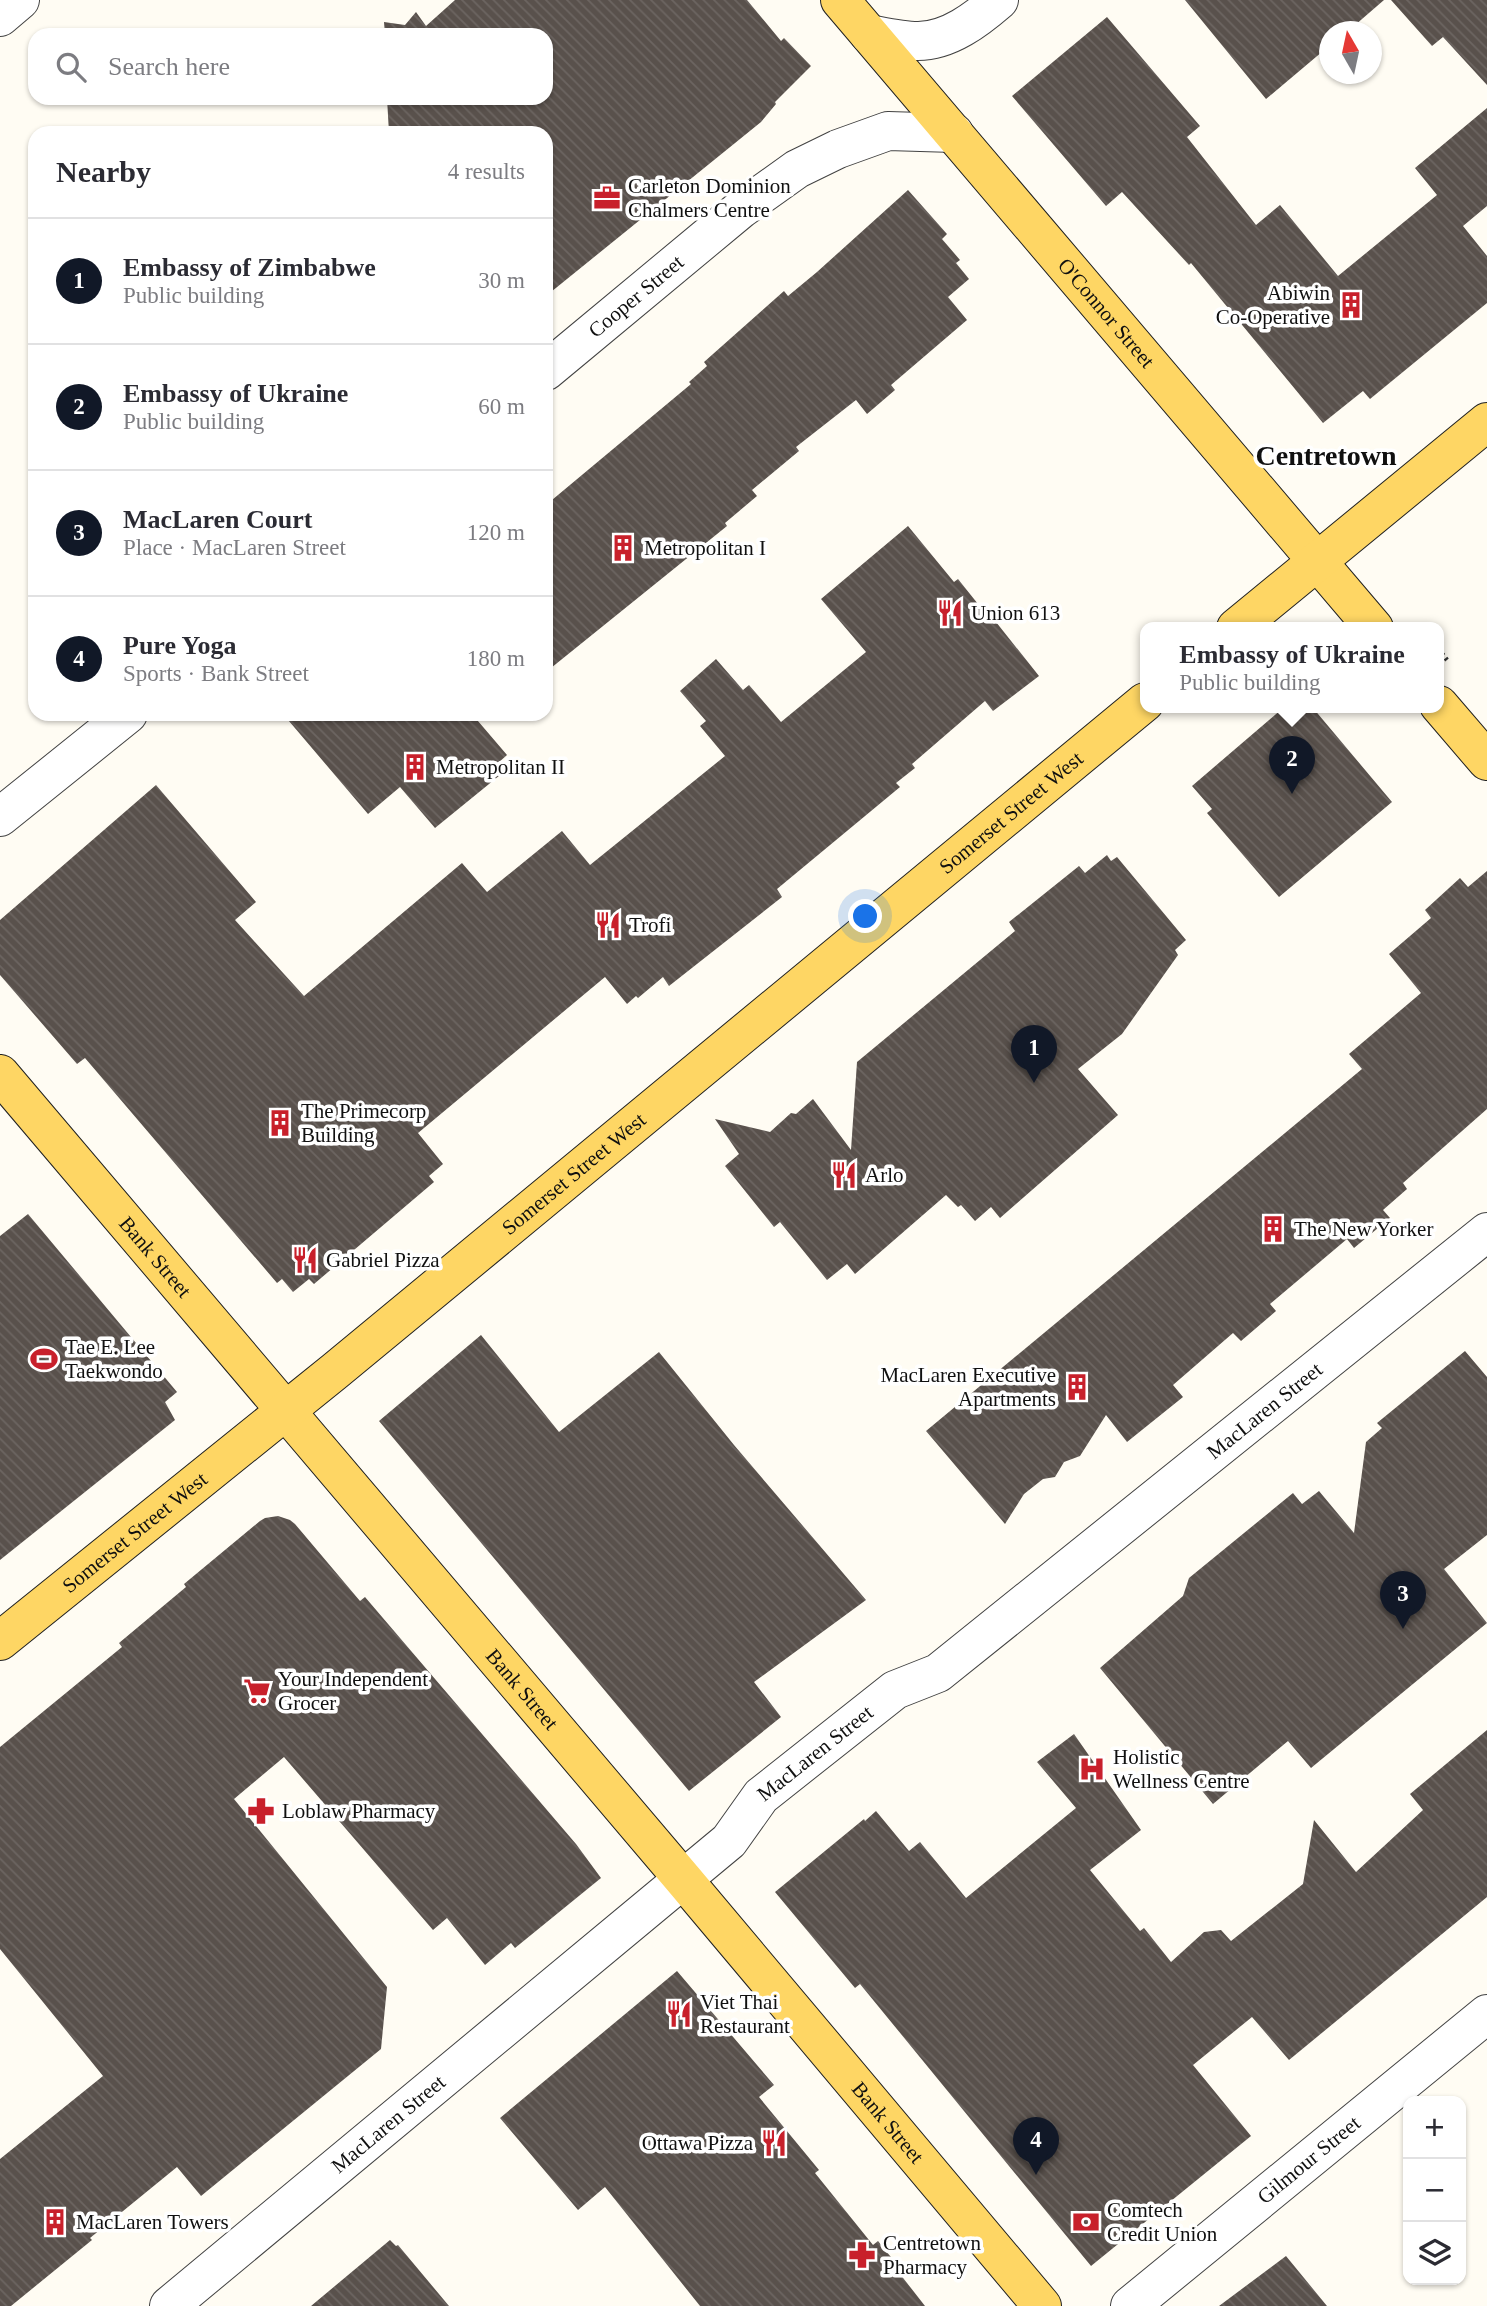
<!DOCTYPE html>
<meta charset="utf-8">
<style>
:root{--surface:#fff;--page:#f7f7f7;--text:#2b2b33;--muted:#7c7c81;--line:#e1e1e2;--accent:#111827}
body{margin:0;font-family:Georgia,serif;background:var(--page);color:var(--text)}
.controls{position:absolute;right:21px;bottom:21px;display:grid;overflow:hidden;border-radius:14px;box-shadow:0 2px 5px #0004}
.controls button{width:63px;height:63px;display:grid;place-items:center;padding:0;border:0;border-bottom:2px solid var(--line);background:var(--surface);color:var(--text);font:35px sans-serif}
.compass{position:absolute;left:1319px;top:21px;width:63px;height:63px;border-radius:50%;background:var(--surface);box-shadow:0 2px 5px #0004;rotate:351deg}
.you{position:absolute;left:866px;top:917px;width:24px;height:24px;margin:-18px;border:5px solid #fff;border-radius:50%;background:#1a73e8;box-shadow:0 0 0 10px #1a73e833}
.badge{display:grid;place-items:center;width:46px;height:46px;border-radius:50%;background:var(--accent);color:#fff;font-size:23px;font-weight:700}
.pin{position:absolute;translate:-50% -58px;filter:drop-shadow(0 2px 4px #0008)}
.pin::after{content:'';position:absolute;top:37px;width:24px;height:21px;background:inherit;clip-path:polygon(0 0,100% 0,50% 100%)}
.popup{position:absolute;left:1140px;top:622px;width:304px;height:91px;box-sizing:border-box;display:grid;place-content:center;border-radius:14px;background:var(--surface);filter:drop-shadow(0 2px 5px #0005);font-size:23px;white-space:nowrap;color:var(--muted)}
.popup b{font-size:26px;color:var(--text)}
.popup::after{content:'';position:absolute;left:50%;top:100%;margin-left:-14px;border:14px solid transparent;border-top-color:var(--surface)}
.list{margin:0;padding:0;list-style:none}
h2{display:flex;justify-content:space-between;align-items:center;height:91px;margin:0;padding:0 28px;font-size:30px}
h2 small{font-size:23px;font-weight:400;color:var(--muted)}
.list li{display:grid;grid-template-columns:46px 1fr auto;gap:21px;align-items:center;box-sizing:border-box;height:126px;padding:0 28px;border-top:2px solid var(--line)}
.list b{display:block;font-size:26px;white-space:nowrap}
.list p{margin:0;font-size:23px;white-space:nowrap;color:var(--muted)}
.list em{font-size:23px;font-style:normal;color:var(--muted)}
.icon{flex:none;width:38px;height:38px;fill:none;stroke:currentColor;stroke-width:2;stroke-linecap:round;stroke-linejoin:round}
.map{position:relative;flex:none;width:1487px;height:2306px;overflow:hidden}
.search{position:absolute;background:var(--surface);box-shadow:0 2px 5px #0004;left:28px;top:28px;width:525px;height:77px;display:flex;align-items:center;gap:18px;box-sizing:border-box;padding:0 24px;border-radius:21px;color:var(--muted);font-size:26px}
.panel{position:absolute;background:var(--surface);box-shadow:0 2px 5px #0004;left:28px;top:126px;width:525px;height:595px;border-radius:21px}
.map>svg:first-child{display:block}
.building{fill:url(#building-back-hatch)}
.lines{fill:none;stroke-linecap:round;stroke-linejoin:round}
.minor-casing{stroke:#434343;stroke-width:40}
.major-casing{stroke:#212121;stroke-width:40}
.path{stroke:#323232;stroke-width:4.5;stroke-dasharray:7 3.5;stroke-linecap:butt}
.minor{stroke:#fff;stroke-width:38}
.major{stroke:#fed664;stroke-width:38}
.labels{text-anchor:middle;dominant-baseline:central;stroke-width:7;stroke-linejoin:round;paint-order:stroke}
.poi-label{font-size:21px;fill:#101010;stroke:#fff;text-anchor:start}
.street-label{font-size:21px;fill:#101010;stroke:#fff}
.district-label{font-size:28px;font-weight:bold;fill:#101010;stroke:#fff}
</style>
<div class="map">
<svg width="1487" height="2306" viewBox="0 0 1487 2306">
<defs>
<pattern id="building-back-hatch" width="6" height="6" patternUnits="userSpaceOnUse" patternTransform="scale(1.75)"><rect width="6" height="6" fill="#59514c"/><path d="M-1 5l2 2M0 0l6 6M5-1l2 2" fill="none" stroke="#6c6561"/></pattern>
</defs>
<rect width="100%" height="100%" fill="#fffcf3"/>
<path class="building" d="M 455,0 L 747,0 L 781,41 L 784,38 L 811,66 L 775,102 L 776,104 L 761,122 L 546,296 L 546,133 L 389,133 L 387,98 L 546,98 L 546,35 L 385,35 L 384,22 L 405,25 L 416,12 L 426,26 Z
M 1185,0 L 1384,0 L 1347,32 L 1329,32 L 1329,46 L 1266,99 Z
M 1391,0 L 1487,0 L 1487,85 L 1443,37 L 1432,46 Z
M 1107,17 L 1200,126 L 1187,137 L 1256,225 L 1280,205 L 1338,276 L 1437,195 L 1415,168 L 1487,108 L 1487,206 L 1463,226 L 1487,256 L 1487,303 L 1370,399 L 1363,391 L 1323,423 L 1191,263 L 1189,265 L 1122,192 L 1106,206 L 1012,96 Z
M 908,190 L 947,234 L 942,239 L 960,260 L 956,263 L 969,279 L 948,297 L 967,320 L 891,385 L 895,390 L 867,414 L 856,400 L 796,447 L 799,451 L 752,490 L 757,496 L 725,523 L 727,526 L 546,672 L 546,505 L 691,384 L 689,382 L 707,366 L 704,362 L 784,291 L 788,296 L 817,272 Z
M 908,526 L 954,582 L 958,579 L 994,624 L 996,622 L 1039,676 L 993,711 L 985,701 L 912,764 L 915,768 L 896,783 L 900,787 L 777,889 L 782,897 L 669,986 L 663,977 L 638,998 L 636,996 L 627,1004 L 605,977 L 418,1133 L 443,1164 L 429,1176 L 434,1182 L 314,1284 L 309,1279 L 293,1292 L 282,1279 L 277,1283 L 85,1058 L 77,1064 L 0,975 L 0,920 L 156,785 L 256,902 L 235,920 L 304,996 L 462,863 L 487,892 L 562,831 L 590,865 L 725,756 L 700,726 L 706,721 L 680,691 L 716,659 L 743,690 L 749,685 L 781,722 L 866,652 L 821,599 Z
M 1283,708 L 1313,708 L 1392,802 L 1279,897 L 1207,813 L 1212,809 L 1192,786 Z
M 283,714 L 472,714 L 507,755 L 498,763 L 505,771 L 435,828 L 400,787 L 368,814 Z
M 1107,855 L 1111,861 L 1117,857 L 1186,940 L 1175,950 L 1178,955 L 1122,1034 L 1078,1069 L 1118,1115 L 1000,1218 L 991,1207 L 975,1221 L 961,1205 L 958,1207 L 946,1195 L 855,1274 L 847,1264 L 827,1280 L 780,1222 L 774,1227 L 725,1166 L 739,1154 L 715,1119 L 770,1132 L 791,1113 L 796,1114 L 813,1099 L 851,1150 L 857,1062 L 1015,931 L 1009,922 L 1079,866 L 1085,873 Z
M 1487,871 L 1487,1109 L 1403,1183 L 1407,1189 L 1383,1210 L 1390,1218 L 1354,1248 L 1347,1239 L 1270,1304 L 1276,1311 L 1241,1341 L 1233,1333 L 1173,1385 L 1183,1397 L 1127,1442 L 1106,1415 L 1080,1456 L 1064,1462 L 1055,1477 L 1043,1479 L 1024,1494 L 1005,1524 L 926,1431 L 1362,1069 L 1349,1054 L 1421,993 L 1389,954 L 1431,918 L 1425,910 L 1460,878 L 1468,887 Z
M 28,1214 L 177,1392 L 165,1402 L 175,1420 L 0,1560 L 0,1236 Z
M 481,1335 L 559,1432 L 659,1352 L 734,1445 L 866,1600 L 754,1682 L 781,1717 L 689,1791 L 379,1421 Z
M 1465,1351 L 1487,1377 L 1487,1535 L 1444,1569 L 1487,1623 L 1311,1768 L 1288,1741 L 1213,1804 L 1100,1668 L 1183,1596 L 1189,1578 L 1293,1493 L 1302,1504 L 1319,1491 L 1354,1533 L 1366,1442 L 1382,1428 L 1377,1423 Z
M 278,1516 L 290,1520 L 295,1524 L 360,1601 L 365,1597 L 576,1844 L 601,1878 L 515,1948 L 511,1943 L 485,1965 L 447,1918 L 433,1930 L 284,1757 L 234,1799 L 387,1987 L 381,2049 L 201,2196 L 177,2167 L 90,2238 L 92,2240 L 11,2306 L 0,2306 L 0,2159 L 103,2076 L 0,1949 L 0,1747 L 122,1647 L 119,1643 L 186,1587 L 184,1584 L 260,1521 L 265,1518 Z
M 1487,1730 L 1487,1897 L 1289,2060 L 1252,2017 L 1193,2065 L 1251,2136 L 1091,2266 L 860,1984 L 855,1988 L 775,1892 L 864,1819 L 865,1821 L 876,1811 L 909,1851 L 920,1842 L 966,1898 L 1076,1808 L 1037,1762 L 1074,1734 L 1141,1830 L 1090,1870 L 1140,1931 L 1144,1928 L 1171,1962 L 1204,1932 L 1221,1930 L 1231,1941 L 1303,1884 L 1314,1820 L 1356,1872 L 1423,1810 L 1410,1794 Z
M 677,1971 L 774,2085 L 759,2097 L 819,2170 L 815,2173 L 873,2245 L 878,2241 L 903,2272 L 900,2274 L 925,2306 L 700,2306 L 605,2187 L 578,2210 L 500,2118 Z
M 390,2240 L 396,2246 L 398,2245 L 449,2306 L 311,2306 Z
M 1286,2256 L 1327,2306 L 1219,2306 Z"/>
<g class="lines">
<defs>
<g id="minor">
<path d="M 0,17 L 20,0"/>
<path d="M 869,34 C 885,37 902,41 918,41 C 949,41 977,19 999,0"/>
<path id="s1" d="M 546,371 L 741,209 L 797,169 L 838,149 L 888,131 L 954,133"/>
<path d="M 0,817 L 128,714"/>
<path id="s2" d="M 169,2306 L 729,1841 L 761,1796 L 895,1690 L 938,1673 L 1487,1232"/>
<path id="s3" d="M 1130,2306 L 1487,2014"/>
</g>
<g id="major">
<path id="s4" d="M 840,0 L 1374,628"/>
<path d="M 1236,628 L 1487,422"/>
<path d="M 1439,705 L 1487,761"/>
<path id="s5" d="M 0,1074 L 683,1879 L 1042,2306"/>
<path id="s6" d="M 0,1641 L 335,1371 L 1145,702"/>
</g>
</defs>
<use href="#minor" class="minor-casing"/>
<use href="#major" class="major-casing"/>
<path class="path" d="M 1439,650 L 1447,660"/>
<use href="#minor" class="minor"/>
<use href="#major" class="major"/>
</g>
<defs>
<symbol id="office-bare" viewBox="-9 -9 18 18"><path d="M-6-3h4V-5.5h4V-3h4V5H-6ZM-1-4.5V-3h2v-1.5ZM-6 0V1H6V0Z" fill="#c8202b" stroke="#fff" stroke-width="2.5" paint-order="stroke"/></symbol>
<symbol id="building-bare" viewBox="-9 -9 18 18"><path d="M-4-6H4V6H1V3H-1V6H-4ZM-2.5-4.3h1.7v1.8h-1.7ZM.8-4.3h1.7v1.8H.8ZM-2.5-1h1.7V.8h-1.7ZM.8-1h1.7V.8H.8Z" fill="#c8202b" stroke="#fff" stroke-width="2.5" paint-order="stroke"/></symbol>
<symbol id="restaurant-bare" viewBox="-9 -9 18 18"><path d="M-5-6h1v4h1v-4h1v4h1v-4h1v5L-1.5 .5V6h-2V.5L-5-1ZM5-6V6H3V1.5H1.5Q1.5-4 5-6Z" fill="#c8202b" stroke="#fff" stroke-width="2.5" paint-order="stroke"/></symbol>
<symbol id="stadium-bare" viewBox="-9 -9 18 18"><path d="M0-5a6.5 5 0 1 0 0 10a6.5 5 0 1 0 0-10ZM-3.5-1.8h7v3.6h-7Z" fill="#c8202b" stroke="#fff" stroke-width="2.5" paint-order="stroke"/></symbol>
<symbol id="supermarket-bare" viewBox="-9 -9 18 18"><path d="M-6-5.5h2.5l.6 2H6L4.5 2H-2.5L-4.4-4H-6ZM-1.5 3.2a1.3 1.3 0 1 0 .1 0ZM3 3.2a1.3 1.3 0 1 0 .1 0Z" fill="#c8202b" stroke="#fff" stroke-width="2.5" paint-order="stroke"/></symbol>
<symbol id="hospital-bare" viewBox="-9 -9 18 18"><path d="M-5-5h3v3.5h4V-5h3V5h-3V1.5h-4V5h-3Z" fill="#c8202b" stroke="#fff" stroke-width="2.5" paint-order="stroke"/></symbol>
<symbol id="pharmacy-bare" viewBox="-9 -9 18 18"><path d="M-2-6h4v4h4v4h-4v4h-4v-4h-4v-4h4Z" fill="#c8202b" stroke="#fff" stroke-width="2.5" paint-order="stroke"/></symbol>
<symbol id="bank-bare" viewBox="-9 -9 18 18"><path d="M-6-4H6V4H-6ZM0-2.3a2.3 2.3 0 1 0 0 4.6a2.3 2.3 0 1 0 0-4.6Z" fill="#c8202b" stroke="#fff" stroke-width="2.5" paint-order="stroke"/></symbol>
</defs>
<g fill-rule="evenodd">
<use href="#office-bare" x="588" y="179" width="38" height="38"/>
<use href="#building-bare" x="1332" y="286" width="38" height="38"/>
<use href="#building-bare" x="604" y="529" width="38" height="38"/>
<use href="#restaurant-bare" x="931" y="594" width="38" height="38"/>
<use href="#building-bare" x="396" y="748" width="38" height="38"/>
<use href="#restaurant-bare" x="589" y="906" width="38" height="38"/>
<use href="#building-bare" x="261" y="1104" width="38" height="38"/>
<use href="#restaurant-bare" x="825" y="1156" width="38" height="38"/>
<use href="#building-bare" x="1254" y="1210" width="38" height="38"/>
<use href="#restaurant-bare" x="286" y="1241" width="38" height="38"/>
<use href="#stadium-bare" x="25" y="1340" width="38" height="38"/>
<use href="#building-bare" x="1058" y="1368" width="38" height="38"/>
<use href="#supermarket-bare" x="238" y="1672" width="38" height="38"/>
<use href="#hospital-bare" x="1073" y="1750" width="38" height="38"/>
<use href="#pharmacy-bare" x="242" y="1792" width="38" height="38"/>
<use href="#restaurant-bare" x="660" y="1995" width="38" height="38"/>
<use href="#restaurant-bare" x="755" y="2124" width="38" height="38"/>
<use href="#building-bare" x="36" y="2203" width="38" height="38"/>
<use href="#bank-bare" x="1067" y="2203" width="38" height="38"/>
<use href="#pharmacy-bare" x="843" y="2236" width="38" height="38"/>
</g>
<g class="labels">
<g class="poi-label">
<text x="628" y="186">Carleton Dominion<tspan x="628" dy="24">Chalmers Centre</tspan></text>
<text x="1330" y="293" text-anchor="end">Abiwin<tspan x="1330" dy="24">Co-Operative</tspan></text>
<text x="644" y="548">Metropolitan I</text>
<text x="971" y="613">Union 613</text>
<text x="436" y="767">Metropolitan II</text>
<text x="629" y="925">Trofi</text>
<text x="301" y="1111">The Primecorp<tspan x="301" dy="24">Building</tspan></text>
<text x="865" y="1175">Arlo</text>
<text x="1294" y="1229">The New Yorker</text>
<text x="326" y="1260">Gabriel Pizza</text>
<text x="65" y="1347">Tae E. Lee<tspan x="65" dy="24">Taekwondo</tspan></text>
<text x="1056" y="1375" text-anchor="end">MacLaren Executive<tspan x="1056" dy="24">Apartments</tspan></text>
<text x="278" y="1679">Your Independent<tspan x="278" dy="24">Grocer</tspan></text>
<text x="1113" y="1757">Holistic<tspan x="1113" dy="24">Wellness Centre</tspan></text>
<text x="282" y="1811">Loblaw Pharmacy</text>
<text x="700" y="2002">Viet Thai<tspan x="700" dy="24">Restaurant</tspan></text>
<text x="753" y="2143" text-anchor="end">Ottawa Pizza</text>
<text x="1107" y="2210">Comtech<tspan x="1107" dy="24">Credit Union</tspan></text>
<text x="76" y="2222">MacLaren Towers</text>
<text x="883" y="2243">Centretown<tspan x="883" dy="24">Pharmacy</tspan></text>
</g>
<g class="street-label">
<text stroke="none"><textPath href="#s1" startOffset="117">Cooper Street</textPath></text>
<text stroke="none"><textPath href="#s4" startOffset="411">O'Connor Street</textPath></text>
<text stroke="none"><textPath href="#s6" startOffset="1307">Somerset Street West</textPath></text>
<text stroke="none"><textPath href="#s6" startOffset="740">Somerset Street West</textPath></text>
<text stroke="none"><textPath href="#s5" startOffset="240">Bank Street</textPath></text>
<text stroke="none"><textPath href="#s2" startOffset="1419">MacLaren Street</textPath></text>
<text stroke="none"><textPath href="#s6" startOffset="173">Somerset Street West</textPath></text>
<text stroke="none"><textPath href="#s5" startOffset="807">Bank Street</textPath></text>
<text stroke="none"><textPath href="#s2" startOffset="852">MacLaren Street</textPath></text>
<text stroke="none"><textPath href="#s5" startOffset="1374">Bank Street</textPath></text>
<text stroke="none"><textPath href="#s2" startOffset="285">MacLaren Street</textPath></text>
<text stroke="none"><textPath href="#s3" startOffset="231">Gilmour Street</textPath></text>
</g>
<g class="district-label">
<text x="1326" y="455">Centretown</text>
</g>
</g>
</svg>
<div class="controls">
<button>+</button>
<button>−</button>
<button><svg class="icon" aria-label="layers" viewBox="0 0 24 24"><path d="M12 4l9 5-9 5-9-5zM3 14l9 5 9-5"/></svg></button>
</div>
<svg class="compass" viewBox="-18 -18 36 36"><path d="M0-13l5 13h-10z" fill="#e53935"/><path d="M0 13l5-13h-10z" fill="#7c7c81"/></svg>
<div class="you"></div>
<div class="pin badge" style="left:1034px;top:1083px">1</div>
<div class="pin badge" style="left:1292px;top:794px">2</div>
<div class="popup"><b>Embassy of Ukraine</b>Public building</div>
<div class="pin badge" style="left:1403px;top:1629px">3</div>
<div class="pin badge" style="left:1036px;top:2175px">4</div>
<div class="search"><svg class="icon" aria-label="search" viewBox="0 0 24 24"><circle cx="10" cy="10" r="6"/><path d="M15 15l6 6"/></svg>Search here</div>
<section class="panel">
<h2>Nearby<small>4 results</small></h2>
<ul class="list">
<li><span class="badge">1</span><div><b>Embassy of Zimbabwe</b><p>Public building</p></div><em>30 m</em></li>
<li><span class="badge">2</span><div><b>Embassy of Ukraine</b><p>Public building</p></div><em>60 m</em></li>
<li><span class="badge">3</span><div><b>MacLaren Court</b><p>Place · MacLaren Street</p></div><em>120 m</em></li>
<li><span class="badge">4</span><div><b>Pure Yoga</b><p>Sports · Bank Street</p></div><em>180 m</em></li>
</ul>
</section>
</div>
